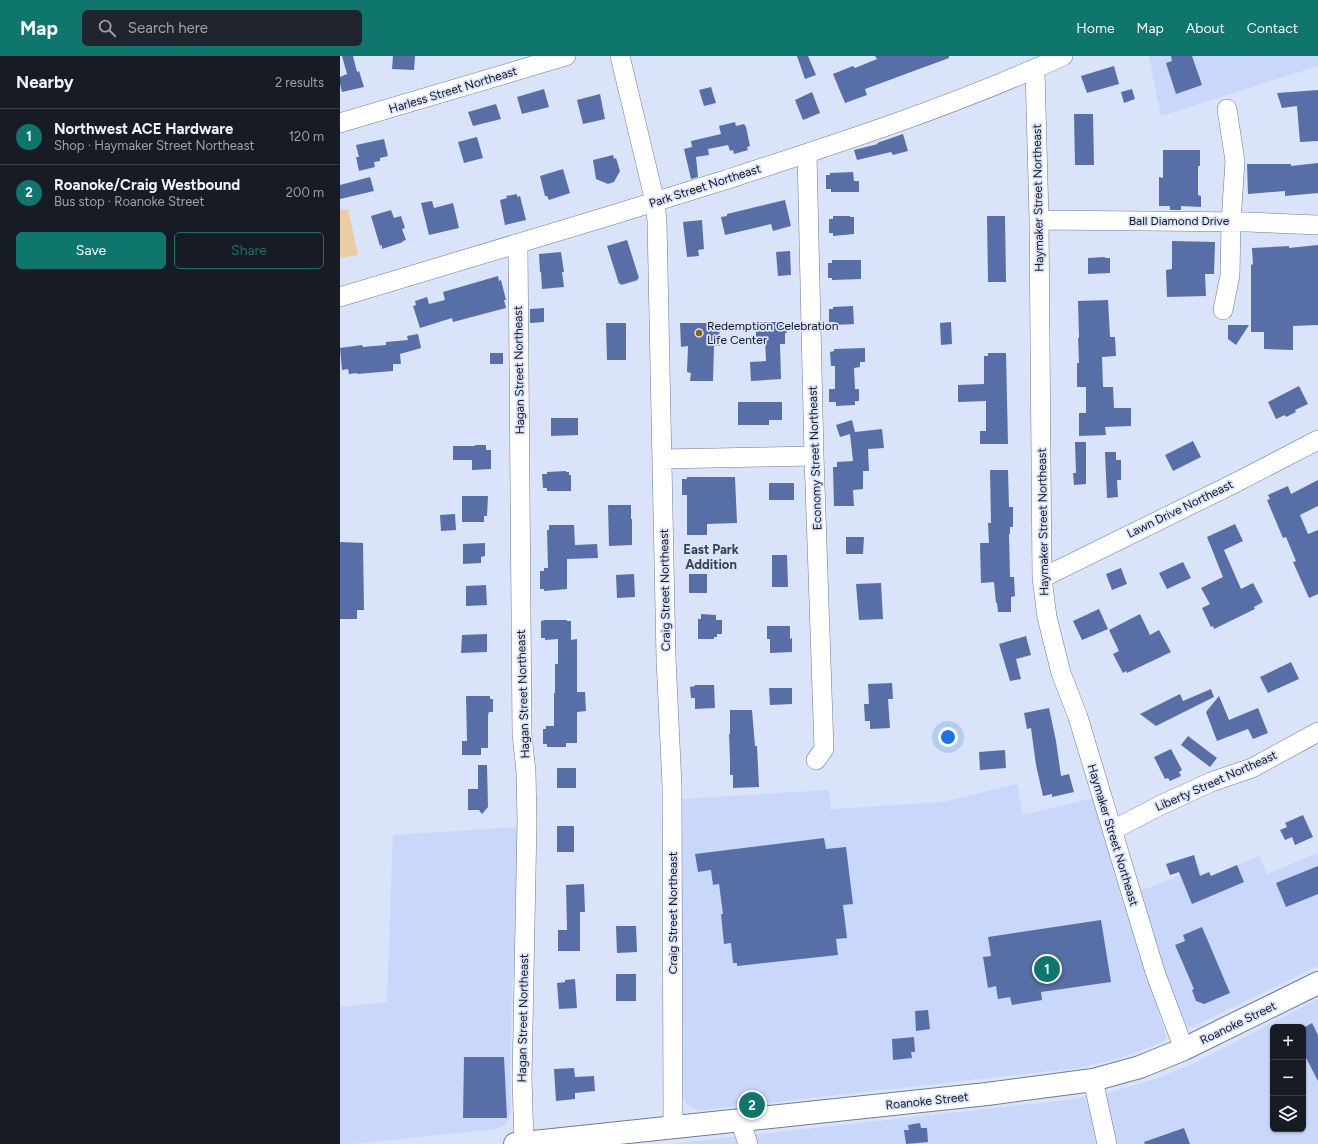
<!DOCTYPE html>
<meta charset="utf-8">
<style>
:root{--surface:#171b24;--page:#20242c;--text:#f1f3f6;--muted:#9ea1a6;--line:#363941;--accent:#0f766e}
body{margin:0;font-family:Figtree,sans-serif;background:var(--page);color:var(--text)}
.controls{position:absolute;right:12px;bottom:12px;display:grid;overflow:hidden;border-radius:6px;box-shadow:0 1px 3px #0004}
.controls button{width:36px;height:36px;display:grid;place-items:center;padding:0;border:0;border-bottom:1px solid var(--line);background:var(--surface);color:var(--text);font:20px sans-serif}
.you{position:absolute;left:608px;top:681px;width:14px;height:14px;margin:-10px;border:3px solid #fff;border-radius:50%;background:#1a73e8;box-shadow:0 0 0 6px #1a73e833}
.badge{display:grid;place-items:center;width:26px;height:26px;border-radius:50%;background:var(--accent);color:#fff;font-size:13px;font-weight:700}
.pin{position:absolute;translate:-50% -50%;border:2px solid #fff;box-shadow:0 1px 4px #0006}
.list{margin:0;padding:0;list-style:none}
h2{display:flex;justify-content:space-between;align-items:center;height:52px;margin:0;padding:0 16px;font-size:17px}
h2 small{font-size:13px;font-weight:400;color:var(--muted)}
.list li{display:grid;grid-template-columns:26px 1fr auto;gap:12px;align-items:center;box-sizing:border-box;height:56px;padding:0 16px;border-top:1px solid var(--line)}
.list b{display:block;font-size:15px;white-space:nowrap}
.list p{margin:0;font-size:13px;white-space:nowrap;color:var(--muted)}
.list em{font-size:13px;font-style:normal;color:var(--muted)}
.actions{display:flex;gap:8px;padding:12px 16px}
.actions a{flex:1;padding:9px 0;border:1px solid var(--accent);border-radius:6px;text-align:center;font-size:14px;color:var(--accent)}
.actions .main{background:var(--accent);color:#fff}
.icon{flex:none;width:22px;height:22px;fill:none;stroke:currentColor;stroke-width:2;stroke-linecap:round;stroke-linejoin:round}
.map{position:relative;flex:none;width:978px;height:1088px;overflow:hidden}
header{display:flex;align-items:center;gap:24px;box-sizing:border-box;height:56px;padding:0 20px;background:var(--accent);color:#fff}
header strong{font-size:19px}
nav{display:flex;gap:22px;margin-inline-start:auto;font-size:14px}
.search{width:280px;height:36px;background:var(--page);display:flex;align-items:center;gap:10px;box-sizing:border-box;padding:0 14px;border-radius:6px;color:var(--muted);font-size:15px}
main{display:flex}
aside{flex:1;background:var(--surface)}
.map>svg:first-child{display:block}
.built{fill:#c8d7fa;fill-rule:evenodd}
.green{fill:#ebcca3}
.building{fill:#586ea6}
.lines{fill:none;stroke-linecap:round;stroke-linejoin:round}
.minor-casing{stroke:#707b95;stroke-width:20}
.major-casing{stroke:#707b95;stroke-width:24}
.minor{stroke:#fff;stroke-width:19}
.major{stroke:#fff;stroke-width:22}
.poi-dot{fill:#90610c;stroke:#d9e3fa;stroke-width:1.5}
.labels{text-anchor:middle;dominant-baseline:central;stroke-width:3.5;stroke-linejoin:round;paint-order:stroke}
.street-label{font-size:12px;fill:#121620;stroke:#d9e3fa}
.poi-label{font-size:12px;fill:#121620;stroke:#d9e3fa;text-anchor:start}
.neighbourhood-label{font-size:13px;font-weight:bold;fill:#374058;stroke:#d9e3fa}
</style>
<header>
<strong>Map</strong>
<div class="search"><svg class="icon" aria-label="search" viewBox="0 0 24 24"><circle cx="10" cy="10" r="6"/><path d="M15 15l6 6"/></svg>Search here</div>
<nav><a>Home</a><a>Map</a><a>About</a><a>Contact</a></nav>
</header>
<main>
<aside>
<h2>Nearby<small>2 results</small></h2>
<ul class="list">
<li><span class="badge">1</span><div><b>Northwest ACE Hardware</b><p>Shop · Haymaker Street Northeast</p></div><em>120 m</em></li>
<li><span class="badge">2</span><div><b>Roanoke/Craig Westbound</b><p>Bus stop · Roanoke Street</p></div><em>200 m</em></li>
</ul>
<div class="actions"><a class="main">Save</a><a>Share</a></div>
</aside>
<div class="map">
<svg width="978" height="1088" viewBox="0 0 978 1088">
<rect width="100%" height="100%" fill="#d9e3fa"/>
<path class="built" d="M 809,0 L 978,0 L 978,10 L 821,60 Z
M 677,728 L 683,759 L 754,742 L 778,815 L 774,817 L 826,979 L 826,982 L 823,986 L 780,1002 L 758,1007 L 739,1012 L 711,1015 L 364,1054 L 355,1053 L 347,1048 L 342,1040 L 342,743 L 489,734 L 491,753 L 603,746 Z
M 179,771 L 177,905 L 172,927 L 170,1012 L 171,1055 L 169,1063 L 164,1069 L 157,1073 L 11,1088 L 0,1088 L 0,951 L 47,946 L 53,779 Z
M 978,797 L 978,910 L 852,971 L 848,971 L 832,939 L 798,836 L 859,812 L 862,819 L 869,816 L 871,820 L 919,800 L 927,818 Z
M 978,943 L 978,1088 L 329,1088 L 727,1044 L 767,1037 L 815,1023 L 853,1008 ZM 933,971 L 963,971 L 963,1073 L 933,1073 Z"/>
<path class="green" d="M 8,153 L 18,199 L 0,202 L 0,154 Z"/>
<path class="building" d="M 2,0 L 13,0 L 17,16 L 19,15 L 24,31 L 2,36 L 0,28 L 0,21 L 7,18 Z
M 53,0 L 75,0 L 74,14 L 52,13 Z
M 457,0 L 468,0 L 476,19 L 465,23 Z
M 535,0 L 609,0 L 609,2 L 525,33 L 527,39 L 505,47 L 493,18 L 513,10 L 515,12 L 537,3 Z
M 831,0 L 852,0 L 862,29 L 836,38 L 826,7 L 832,5 Z
M 774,10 L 779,28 L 747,37 L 741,20 Z
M 371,31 L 376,47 L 364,50 L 359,34 Z
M 204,33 L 209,51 L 182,58 L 177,41 Z
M 792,33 L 795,43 L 784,47 L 781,36 Z
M 978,34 L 978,85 L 960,86 L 957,50 L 942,52 L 937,37 Z
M 472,36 L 480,57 L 463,64 L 455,44 Z
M 260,38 L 265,63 L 243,68 L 237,44 Z
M 156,48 L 161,63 L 133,70 L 128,56 Z
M 734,58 L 753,58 L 754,109 L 735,109 Z
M 395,66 L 396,70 L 404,68 L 406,71 L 410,90 L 407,91 L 408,94 L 394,98 L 393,94 L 390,95 L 388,89 L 368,93 L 369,99 L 356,101 L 358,121 L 351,123 L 344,93 L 352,91 L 351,85 L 381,78 L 379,70 Z
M 563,78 L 568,95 L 553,99 L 551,96 L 517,104 L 514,94 L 538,88 L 537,87 Z
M 137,81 L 143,102 L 124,107 L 118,86 Z
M 44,83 L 48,100 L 40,102 L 40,105 L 34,106 L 35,111 L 19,115 L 16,101 L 19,101 L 16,89 Z
M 823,94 L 860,94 L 860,110 L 858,110 L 858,139 L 861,140 L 861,151 L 841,150 L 841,154 L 830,154 L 830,150 L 819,150 L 819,121 L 823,122 Z
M 273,99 L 274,103 L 276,102 L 280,115 L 274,126 L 268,128 L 256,123 L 253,104 Z
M 978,107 L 978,137 L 945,140 L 945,135 L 908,138 L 907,108 L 951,108 L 951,110 Z
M 223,113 L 230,137 L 209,144 L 207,140 L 205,140 L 200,120 Z
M 513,116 L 514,125 L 519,125 L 519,136 L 491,136 L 491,133 L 486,133 L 486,119 L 490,119 L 490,117 Z
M 30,121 L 34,135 L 0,143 L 0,129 Z
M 177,138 L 177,141 L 180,140 L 186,164 L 165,169 L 160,144 L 167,142 L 166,140 Z
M 445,144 L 451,170 L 433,175 L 431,168 L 385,179 L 381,161 L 387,160 L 387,158 Z
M 92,145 L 94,152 L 113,147 L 119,172 L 89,179 L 81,147 Z
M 51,154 L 54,162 L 61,160 L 65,172 L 62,173 L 66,184 L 63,185 L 63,186 L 42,193 L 42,189 L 40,190 L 31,160 Z
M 493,160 L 510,160 L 510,161 L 514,161 L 514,178 L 493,180 L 493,177 L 489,177 L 489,163 L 493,163 Z
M 647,160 L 665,160 L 666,226 L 648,226 Z
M 362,164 L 364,193 L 358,194 L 359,200 L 347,201 L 343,166 Z
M 287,184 L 299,222 L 297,223 L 298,224 L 281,229 L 280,227 L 279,228 L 267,190 Z
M 832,185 L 875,186 L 874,218 L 865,218 L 866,240 L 827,241 L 826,214 L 832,213 Z
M 978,189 L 978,269 L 953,270 L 953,294 L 924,293 L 924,276 L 911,276 L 911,209 L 913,208 L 912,192 L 949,190 L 949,192 Z
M 450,195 L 451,219 L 438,220 L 436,196 Z
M 221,196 L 224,216 L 222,216 L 224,231 L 202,233 L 201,216 L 200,216 L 199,198 Z
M 765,201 L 765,202 L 770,202 L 770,217 L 748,218 L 748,202 Z
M 492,204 L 521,204 L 521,223 L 492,224 L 492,222 L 488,222 L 488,207 L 492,207 Z
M 158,220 L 159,225 L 161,224 L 166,244 L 164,244 L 166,252 L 113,266 L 112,262 L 80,272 L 73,250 L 76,249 L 75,245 L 87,241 L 89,248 L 105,244 L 103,236 Z
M 768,244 L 770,281 L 775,281 L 776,300 L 762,301 L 763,331 L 773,331 L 774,352 L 791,352 L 791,370 L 765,371 L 766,379 L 739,380 L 739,357 L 746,357 L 746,331 L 737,331 L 737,307 L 739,307 L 738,282 L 739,282 L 738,245 Z
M 513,250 L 514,268 L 494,269 L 494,266 L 489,266 L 489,253 L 493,253 L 493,251 Z
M 204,252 L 204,266 L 190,267 L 190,253 Z
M 416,266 L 443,266 L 443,267 L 447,267 L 447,277 L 445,277 L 445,288 L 440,288 L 441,323 L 411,325 L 410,306 L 426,305 L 425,282 L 416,282 Z
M 611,266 L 612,288 L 601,289 L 600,267 Z
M 266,267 L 286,267 L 286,304 L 267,304 Z
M 340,267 L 379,267 L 380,290 L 374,290 L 373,325 L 350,325 L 351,317 L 347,316 L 348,290 L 341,291 Z
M 888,269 L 909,269 L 896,289 L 888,283 Z
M 78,278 L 81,292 L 60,298 L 61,308 L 53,308 L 53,315 L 17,318 L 17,317 L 9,318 L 8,313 L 2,314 L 0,292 L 22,289 L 23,291 L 46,289 L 46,286 L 68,284 L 67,280 Z
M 525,292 L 525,306 L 520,306 L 520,311 L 514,312 L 515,333 L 519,333 L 519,345 L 515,345 L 515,349 L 496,350 L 496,346 L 489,346 L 489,333 L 495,333 L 495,310 L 491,310 L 490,296 L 494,295 L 494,293 Z
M 150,297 L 163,297 L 163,308 L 150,308 Z
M 648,297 L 666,297 L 668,388 L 640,388 L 640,375 L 646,375 L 646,345 L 618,346 L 618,329 L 644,328 L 644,300 L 648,300 Z
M 959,330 L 968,348 L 955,354 L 956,356 L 946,361 L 945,359 L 936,363 L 928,346 Z
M 398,346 L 442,346 L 442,364 L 429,364 L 429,369 L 398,369 Z
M 211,362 L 238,362 L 238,379 L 211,380 Z
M 512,364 L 515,376 L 542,373 L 544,392 L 528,393 L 529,415 L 523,415 L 523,433 L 513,434 L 514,450 L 494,450 L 493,411 L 497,411 L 497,406 L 513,405 L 510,378 L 500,381 L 496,369 Z
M 853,385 L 861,401 L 833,415 L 825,399 Z
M 735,386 L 746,386 L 746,428 L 734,429 L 733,417 L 736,417 Z
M 135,389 L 146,389 L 146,394 L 151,394 L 151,413 L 132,414 L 132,404 L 113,404 L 113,390 L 135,390 Z
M 765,396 L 776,396 L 776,404 L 781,404 L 781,424 L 777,424 L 778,441 L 767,442 Z
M 650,414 L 668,414 L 669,451 L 673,451 L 673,471 L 670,471 L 670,478 L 669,478 L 670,521 L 674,521 L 675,540 L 671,541 L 671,556 L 658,556 L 657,547 L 656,547 L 654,526 L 641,527 L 640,487 L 649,487 L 648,467 L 651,467 Z
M 226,415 L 226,416 L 229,416 L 229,419 L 231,419 L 231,435 L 207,435 L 207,432 L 203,432 L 202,418 L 207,418 L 207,416 Z
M 347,421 L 395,421 L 397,467 L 367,468 L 367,479 L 347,479 L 347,439 L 342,439 L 342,423 L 347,423 Z
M 978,424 L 978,450 L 960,459 L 968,478 L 978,474 L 978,538 L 969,542 L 953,506 L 956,505 L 946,481 L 943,482 L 927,444 L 930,443 L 928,439 L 948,430 L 951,438 Z
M 429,427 L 454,427 L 454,444 L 429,444 Z
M 122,440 L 148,440 L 147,460 L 144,460 L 144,466 L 122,466 Z
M 268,449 L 291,449 L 291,463 L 292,463 L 292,489 L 269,490 Z
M 115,458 L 116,474 L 101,475 L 100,459 Z
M 895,468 L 903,485 L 884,494 L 901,533 L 913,527 L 923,546 L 914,551 L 915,553 L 874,573 L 873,570 L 871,571 L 862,552 L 870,548 L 861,532 L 883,521 L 867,481 Z
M 209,469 L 234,469 L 235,489 L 257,488 L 258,502 L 227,503 L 227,533 L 204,535 L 204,533 L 200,533 L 200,515 L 204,515 L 204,512 L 208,512 L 207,474 L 209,474 Z
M 506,481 L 524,481 L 523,498 L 506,498 Z
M 0,486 L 23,487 L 24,554 L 17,554 L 17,563 L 0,563 Z
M 145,487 L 145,500 L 141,501 L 141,507 L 123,508 L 123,488 Z
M 432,499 L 447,499 L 448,531 L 432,531 Z
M 843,506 L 851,522 L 827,533 L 819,517 Z
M 781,512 L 787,528 L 772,534 L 766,518 Z
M 294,518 L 295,541 L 277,542 L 276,519 Z
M 349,518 L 367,518 L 367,537 L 349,537 Z
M 541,527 L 543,563 L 519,564 L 516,528 Z
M 146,529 L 147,549 L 126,550 L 126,530 Z
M 759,553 L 768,573 L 742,584 L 733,565 Z
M 361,558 L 376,559 L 376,564 L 382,564 L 382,578 L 377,578 L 377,581 L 374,581 L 374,583 L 358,583 L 358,563 L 361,563 Z
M 800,558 L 810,579 L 819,574 L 831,596 L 787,617 L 786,615 L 783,617 L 773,598 L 779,595 L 769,574 Z
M 205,564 L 227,564 L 227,565 L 231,565 L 231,584 L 237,583 L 237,636 L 245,636 L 246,655 L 237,656 L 237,687 L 226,687 L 226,691 L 207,691 L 207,688 L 203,688 L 203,673 L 206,673 L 206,670 L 214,670 L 214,637 L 215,637 L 215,608 L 218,608 L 218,583 L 205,584 L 205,582 L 201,582 L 201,565 Z
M 427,570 L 450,570 L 450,583 L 452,582 L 452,596 L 430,597 L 430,583 L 427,583 Z
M 147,578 L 147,596 L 121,597 L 122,579 Z
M 686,580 L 691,599 L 676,603 L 681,623 L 670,625 L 659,588 Z
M 951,606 L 959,623 L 928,637 L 920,621 Z
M 552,627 L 553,643 L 548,643 L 550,672 L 530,673 L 530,665 L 525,665 L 524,648 L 529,648 L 528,628 Z
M 355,629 L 374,629 L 375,652 L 355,653 L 355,642 L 351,642 L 350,631 L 355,630 Z
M 429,632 L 452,632 L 452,648 L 430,649 Z
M 871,633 L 874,641 L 816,670 L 800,658 L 840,638 L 843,645 Z
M 126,640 L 150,640 L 150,643 L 153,643 L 153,656 L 149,656 L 148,659 L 148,692 L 141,692 L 141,699 L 122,699 L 122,685 L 127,685 Z
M 879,640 L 889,664 L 918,652 L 928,677 L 913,683 L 908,673 L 877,685 L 866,656 Z
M 709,652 L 716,685 L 721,720 L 729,718 L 734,736 L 712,741 L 712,738 L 703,740 L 696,709 L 691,672 L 687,673 L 684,657 Z
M 390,654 L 412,654 L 415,690 L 417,690 L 419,731 L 393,732 L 393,719 L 390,719 L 390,704 L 389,678 L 390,678 Z
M 848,680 L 877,702 L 870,711 L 841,689 Z
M 831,693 L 842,714 L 839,716 L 841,720 L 830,725 L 828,722 L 825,723 L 814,701 Z
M 665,694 L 666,712 L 640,714 L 639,696 Z
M 138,709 L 147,709 L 148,751 L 142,758 L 139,754 L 128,754 L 128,733 L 138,733 Z
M 217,712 L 236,712 L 236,732 L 217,732 Z
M 963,759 L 973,781 L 955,789 L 952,781 L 945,784 L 940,774 L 947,771 L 945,767 Z
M 217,770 L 234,770 L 234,796 L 217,796 Z
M 484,782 L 486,793 L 506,791 L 513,848 L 503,849 L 507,882 L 496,883 L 498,899 L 397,910 L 397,907 L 393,907 L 391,887 L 384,888 L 381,858 L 383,858 L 379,828 L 373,829 L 371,814 L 358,816 L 355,798 Z
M 854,799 L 860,820 L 869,816 L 871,820 L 897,809 L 904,826 L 852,848 L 839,816 L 830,819 L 826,808 Z
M 978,810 L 978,838 L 946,851 L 936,827 Z
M 244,828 L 245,856 L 240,856 L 240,895 L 218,895 L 218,874 L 227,874 L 226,829 Z
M 761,864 L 771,926 L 701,936 L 702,944 L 672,949 L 670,941 L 658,943 L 656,930 L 648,932 L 643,901 L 651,900 L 648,881 Z
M 276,870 L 296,870 L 297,896 L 277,897 Z
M 862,871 L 890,937 L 864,948 L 856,945 L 852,934 L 854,933 L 835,889 L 845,885 L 843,879 Z
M 276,918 L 296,918 L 296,945 L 276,945 Z
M 235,923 L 237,952 L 219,953 L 217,927 L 225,926 L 225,924 Z
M 588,954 L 590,973 L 576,975 L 575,955 Z
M 972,967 L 978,979 L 978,1025 L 963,996 L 963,972 Z
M 574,981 L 575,996 L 571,996 L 572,1002 L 553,1004 L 552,983 Z
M 124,1001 L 164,1001 L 167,1062 L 123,1062 Z
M 234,1012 L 235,1021 L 254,1020 L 255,1035 L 235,1037 L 235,1043 L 216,1045 L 214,1013 Z
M 580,1067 L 581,1072 L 587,1072 L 588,1086 L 566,1088 L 564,1074 L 569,1074 L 568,1069 Z
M 844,1072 L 850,1088 L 805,1088 L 804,1086 Z"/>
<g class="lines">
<defs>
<path id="minor" d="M 280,0 L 315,146 L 317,165 L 326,602 L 332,730 L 333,1071
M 695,13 L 699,164 L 702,522 L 707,561 L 721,617 L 738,661 L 815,916 L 844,993
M 0,67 L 226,0
M 467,98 L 474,400 L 484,693 L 476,704
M 699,164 L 907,166 L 978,169
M 178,188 L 182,678 L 186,716 L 187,765 L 182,1023 L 184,1087
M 0,241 C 129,203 257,164 385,124 C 499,87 614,50 723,0
M 883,254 L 890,219 L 891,166 L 895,105 L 887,53
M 322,403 L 474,400
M 702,522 L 895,427 L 978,384
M 773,774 L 819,750 L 871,726 L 912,712 L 978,676
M 753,1024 L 767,1088
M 400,1064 L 408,1088"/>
<path id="major" d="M 175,1088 L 647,1038 L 753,1024 L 800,1011 L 844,993 L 978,927"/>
</defs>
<use href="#minor" class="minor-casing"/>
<use href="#major" class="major-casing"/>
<use href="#minor" class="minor"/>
<use href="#major" class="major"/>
</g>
<circle class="poi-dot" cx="359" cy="277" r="4"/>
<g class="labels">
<g class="street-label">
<text transform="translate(113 34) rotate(-17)">Harless Street Northeast</text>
<text transform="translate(365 130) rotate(-18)">Park Street Northeast</text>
<text transform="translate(698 142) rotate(-91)">Haymaker Street Northeast</text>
<text x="839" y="165">Ball Diamond Drive</text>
<text transform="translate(179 314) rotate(-91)">Hagan Street Northeast</text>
<text transform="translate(475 402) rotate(-92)">Economy Street Northeast</text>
<text transform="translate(840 453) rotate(-26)">Lawn Drive Northeast</text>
<text transform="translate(703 466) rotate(-91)">Haymaker Street Northeast</text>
<text transform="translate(325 534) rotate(-91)">Craig Street Northeast</text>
<text transform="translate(183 638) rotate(-92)">Hagan Street Northeast</text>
<text transform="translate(876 725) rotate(-24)">Liberty Street Northeast</text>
<text transform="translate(773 779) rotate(73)">Haymaker Street Northeast</text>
<text transform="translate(333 857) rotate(-90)">Craig Street Northeast</text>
<text transform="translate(183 962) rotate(-89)">Hagan Street Northeast</text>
<text transform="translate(898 967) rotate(-26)">Roanoke Street</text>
<text transform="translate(587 1045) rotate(-6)">Roanoke Street</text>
</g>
<g class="poi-label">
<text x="367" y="270">Redemption Celebration<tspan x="367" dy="14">Life Center</tspan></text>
</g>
<g class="neighbourhood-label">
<text x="371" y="493">East Park<tspan x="371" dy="15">Addition</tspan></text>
</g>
</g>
</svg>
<div class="controls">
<button>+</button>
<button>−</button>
<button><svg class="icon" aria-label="layers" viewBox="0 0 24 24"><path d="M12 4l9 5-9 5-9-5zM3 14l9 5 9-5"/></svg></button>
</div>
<div class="you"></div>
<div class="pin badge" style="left:707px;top:913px">1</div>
<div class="pin badge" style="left:412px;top:1049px">2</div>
</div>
</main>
